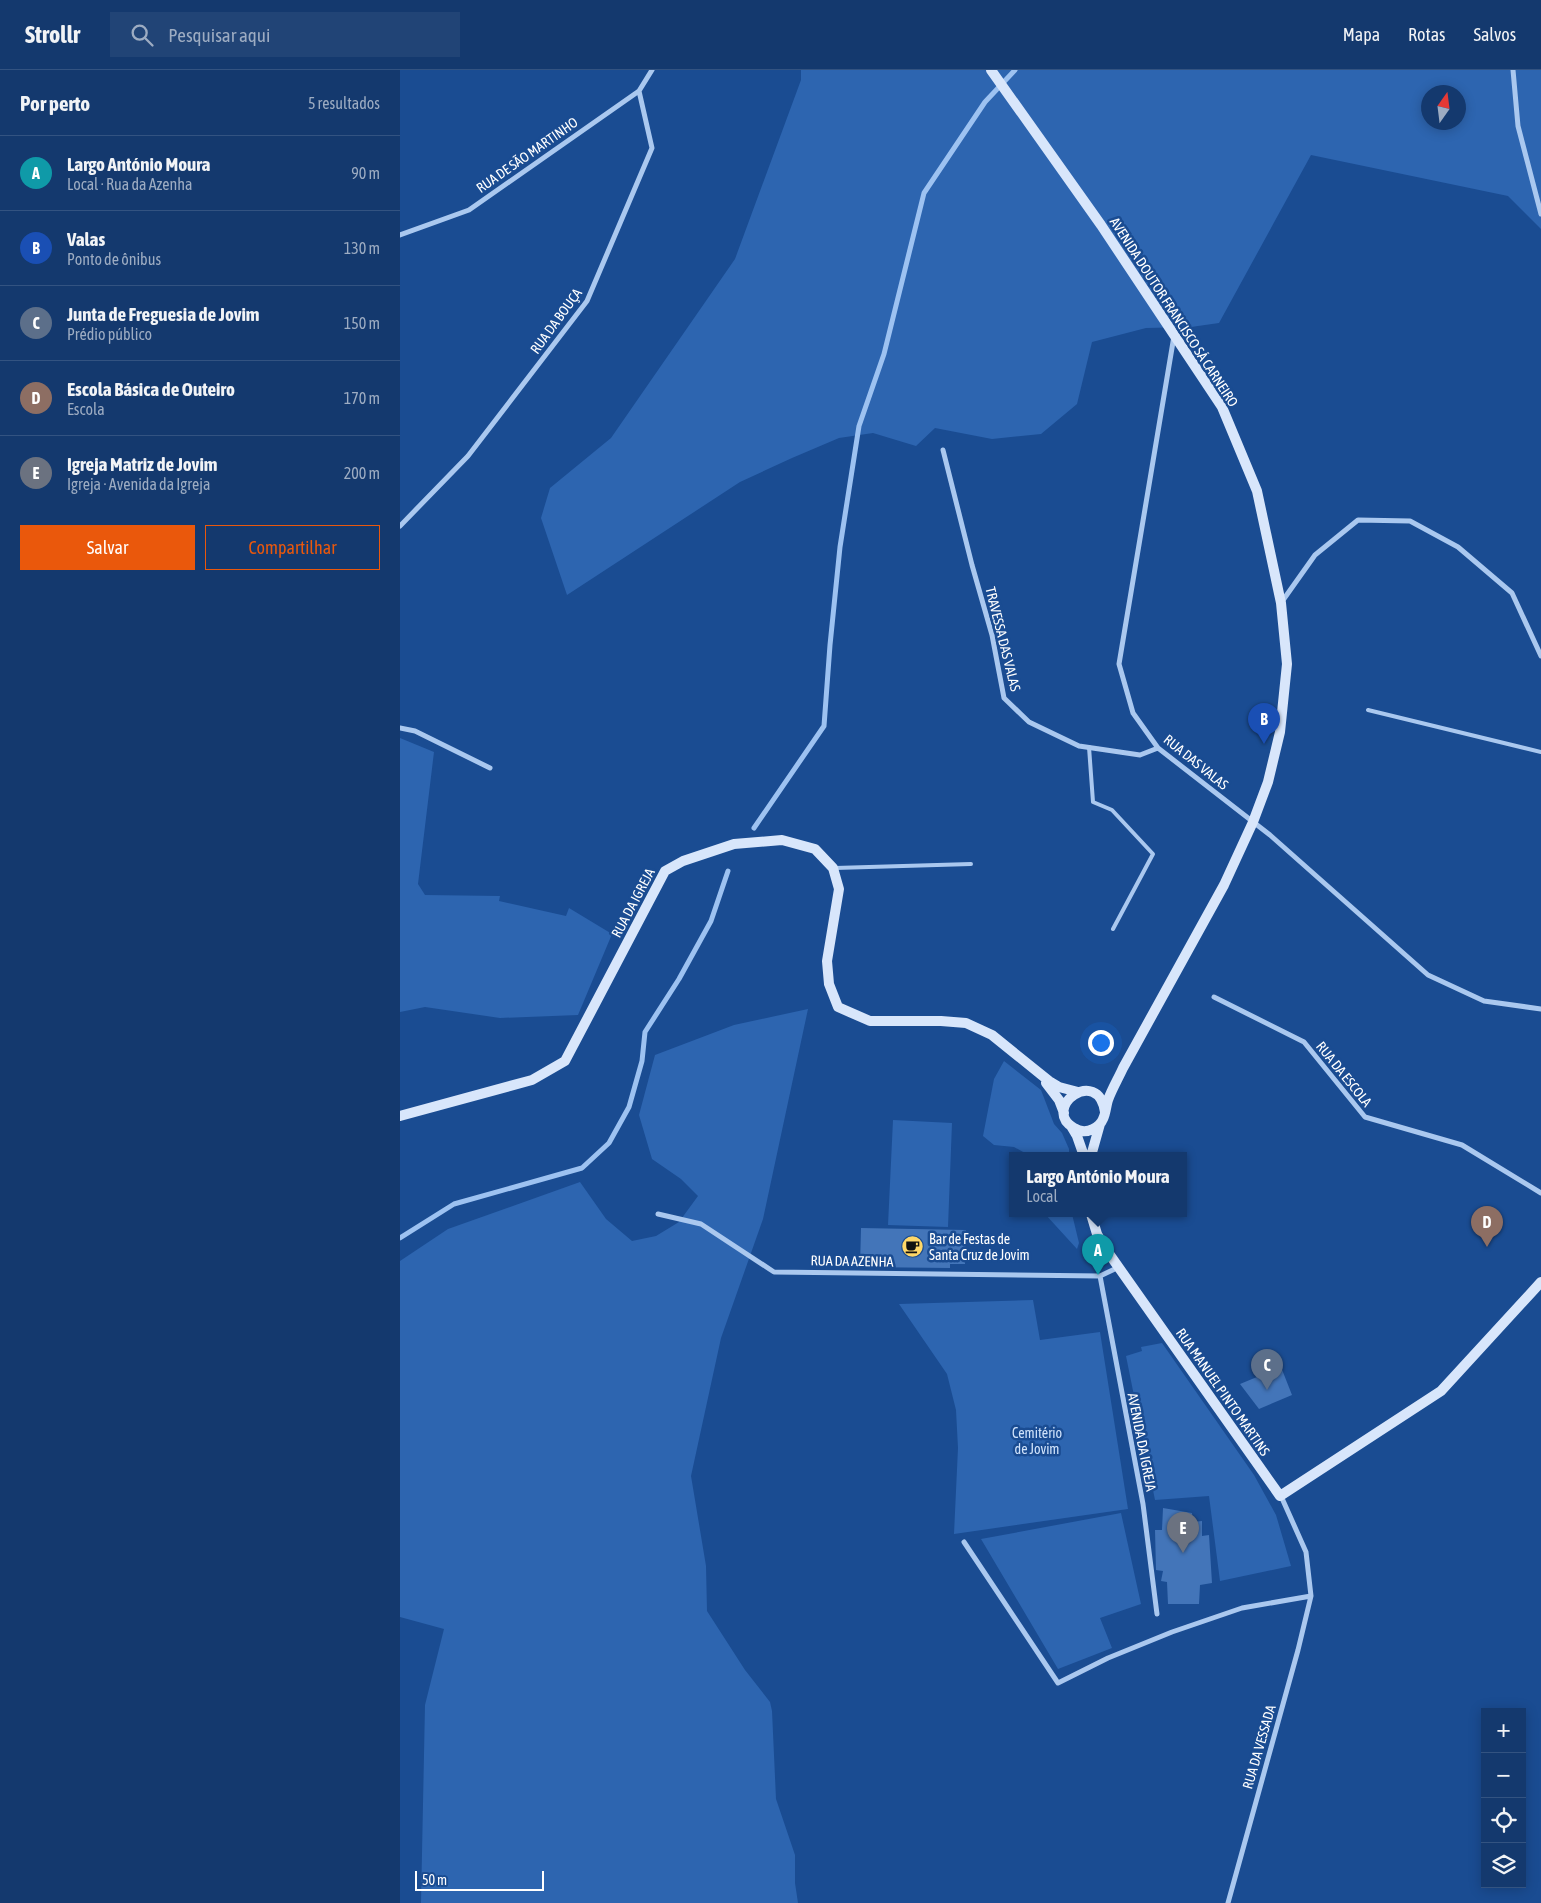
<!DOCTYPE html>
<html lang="pt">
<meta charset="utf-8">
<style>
:root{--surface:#14396e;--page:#214476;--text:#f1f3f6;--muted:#9dacc2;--line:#335381;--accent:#ea580c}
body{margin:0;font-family:"Asap Condensed",sans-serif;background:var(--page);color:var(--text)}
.controls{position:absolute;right:15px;bottom:15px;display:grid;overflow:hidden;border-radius:0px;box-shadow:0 2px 12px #0003}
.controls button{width:45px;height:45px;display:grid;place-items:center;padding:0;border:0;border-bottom:1px solid var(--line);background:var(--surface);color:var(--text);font:25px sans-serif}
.compass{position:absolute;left:1021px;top:15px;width:45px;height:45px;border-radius:50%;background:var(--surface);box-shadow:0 2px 12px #0003;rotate:14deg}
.scale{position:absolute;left:15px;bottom:12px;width:129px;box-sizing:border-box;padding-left:5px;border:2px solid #fff;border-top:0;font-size:14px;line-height:18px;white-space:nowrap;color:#fff;-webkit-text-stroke:4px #1a4c92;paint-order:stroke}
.you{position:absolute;left:700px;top:972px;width:18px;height:18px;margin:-12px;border:4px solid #fff;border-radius:50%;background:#1a73e8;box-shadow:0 0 0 8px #1a73e833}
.badge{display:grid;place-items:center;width:32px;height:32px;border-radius:50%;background:var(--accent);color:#fff;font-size:16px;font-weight:700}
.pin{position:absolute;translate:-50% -41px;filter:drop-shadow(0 1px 2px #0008)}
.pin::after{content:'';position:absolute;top:26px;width:18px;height:15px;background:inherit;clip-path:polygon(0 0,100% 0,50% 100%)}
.popup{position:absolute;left:609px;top:1082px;width:178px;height:65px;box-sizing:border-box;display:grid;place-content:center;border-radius:0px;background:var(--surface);filter:drop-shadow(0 1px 4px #0005);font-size:16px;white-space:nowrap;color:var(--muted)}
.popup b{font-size:19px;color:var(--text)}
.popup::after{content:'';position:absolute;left:50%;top:100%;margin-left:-10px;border:10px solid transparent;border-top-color:var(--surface)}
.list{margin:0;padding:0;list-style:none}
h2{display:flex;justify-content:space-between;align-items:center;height:65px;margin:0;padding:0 20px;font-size:21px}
h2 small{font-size:16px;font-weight:400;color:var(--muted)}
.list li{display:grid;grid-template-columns:32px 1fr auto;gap:15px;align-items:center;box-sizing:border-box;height:75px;padding:0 20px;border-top:1px solid var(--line)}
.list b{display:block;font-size:19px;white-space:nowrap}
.list p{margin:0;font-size:16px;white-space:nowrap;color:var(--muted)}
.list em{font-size:16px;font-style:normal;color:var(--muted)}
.actions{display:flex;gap:10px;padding:15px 20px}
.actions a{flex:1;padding:11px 0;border:1px solid var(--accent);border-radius:0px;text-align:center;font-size:18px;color:var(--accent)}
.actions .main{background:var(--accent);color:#fff}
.icon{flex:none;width:28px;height:28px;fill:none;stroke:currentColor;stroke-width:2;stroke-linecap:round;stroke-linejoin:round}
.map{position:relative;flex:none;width:1141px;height:1833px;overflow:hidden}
header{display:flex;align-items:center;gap:30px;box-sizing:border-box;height:70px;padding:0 25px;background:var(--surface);border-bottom:1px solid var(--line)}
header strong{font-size:24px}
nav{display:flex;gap:28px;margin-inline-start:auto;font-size:18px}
.search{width:350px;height:45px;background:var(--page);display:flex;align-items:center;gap:12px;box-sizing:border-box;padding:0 18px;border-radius:0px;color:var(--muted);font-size:19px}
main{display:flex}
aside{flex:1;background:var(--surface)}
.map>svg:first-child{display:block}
.green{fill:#2d65b0;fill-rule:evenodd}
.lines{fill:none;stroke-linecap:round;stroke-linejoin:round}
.stream{stroke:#9dc2f1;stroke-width:5}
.building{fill:#4375b9}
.lane{stroke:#aac8ef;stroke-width:4}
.street{stroke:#aac8ef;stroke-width:5}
.secondary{stroke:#d8e6fb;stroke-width:10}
.labels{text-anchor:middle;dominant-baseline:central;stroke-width:5;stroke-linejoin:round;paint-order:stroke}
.street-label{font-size:14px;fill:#fff;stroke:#1a4c92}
.poi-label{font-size:14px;fill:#fff;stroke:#1a4c92;text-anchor:start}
.park-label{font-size:14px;fill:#d0e3fb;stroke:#1a4c92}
</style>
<header>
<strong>Strollr</strong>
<div class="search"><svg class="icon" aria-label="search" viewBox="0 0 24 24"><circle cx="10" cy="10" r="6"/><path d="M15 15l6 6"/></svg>Pesquisar aqui</div>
<nav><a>Mapa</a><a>Rotas</a><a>Salvos</a></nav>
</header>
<main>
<aside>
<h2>Por perto<small>5 resultados</small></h2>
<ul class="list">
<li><span class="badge" style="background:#0f9aa8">A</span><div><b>Largo António Moura</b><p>Local · Rua da Azenha</p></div><em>90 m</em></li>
<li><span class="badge" style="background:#1a4fb4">B</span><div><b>Valas</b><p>Ponto de ônibus</p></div><em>130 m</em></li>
<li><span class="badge" style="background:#5c6f8a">C</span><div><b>Junta de Freguesia de Jovim</b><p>Prédio público</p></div><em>150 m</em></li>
<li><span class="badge" style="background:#8d6e63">D</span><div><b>Escola Básica de Outeiro</b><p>Escola</p></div><em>170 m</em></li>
<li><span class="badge" style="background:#6b7280">E</span><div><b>Igreja Matriz de Jovim</b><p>Igreja · Avenida da Igreja</p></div><em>200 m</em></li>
</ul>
<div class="actions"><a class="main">Salvar</a><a>Compartilhar</a></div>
</aside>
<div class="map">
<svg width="1141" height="1833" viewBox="0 0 1141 1833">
<rect width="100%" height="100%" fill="#1a4c92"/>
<path class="green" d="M 401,0 L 1141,0 L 1141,159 L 1108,126 L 911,85 L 819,253 L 791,257 L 746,258 L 692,272 L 677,334 L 641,364 L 592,369 L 535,358 L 516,376 L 473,363 L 439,368 L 392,388 L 340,412 L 167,525 L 141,448 L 150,418 L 211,368 L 335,189 L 401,10 ZM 1028,22 L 1058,22 L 1058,52 L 1028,52 Z
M 0,668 L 34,682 L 18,814 L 25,825 L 100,826 L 99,831 L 166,846 L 169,838 L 212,864 L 178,945 L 100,948 L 25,937 L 0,942 Z
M 408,939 L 363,1149 L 321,1268 L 291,1406 L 306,1496 L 307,1541 L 345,1600 L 370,1632 L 372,1641 L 376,1729 L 395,1785 L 395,1813 L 398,1833 L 21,1833 L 25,1635 L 44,1559 L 0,1547 L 0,1191 L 48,1159 L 180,1112 L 206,1149 L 232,1171 L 256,1166 L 279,1152 L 298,1126 L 281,1109 L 252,1089 L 239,1045 L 255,985 L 334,955 Z
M 604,991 L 641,1020 L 654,1054 L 662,1063 L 669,1079 L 669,1086 L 626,1086 L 625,1083 L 614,1077 L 594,1075 L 583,1066 L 594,1009 Z
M 493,1050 L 552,1053 L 548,1157 L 488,1155 Z
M 645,1144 L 672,1144 L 679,1173 L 677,1179 Z
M 633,1230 L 640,1270 L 700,1262 L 728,1439 L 554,1464 L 558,1378 L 556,1340 L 547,1304 L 499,1234 Z
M 762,1273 L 854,1405 L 876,1445 L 891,1496 L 820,1511 L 809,1426 L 755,1430 L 726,1286 L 742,1281 L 741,1277 Z
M 721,1443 L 741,1534 L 700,1548 L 712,1578 L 658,1599 L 581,1469 Z"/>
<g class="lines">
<path class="stream" d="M 354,758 L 424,656 L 430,575 L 440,477 L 459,356 L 484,284 L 524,123 L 585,32 L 615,0
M 0,1168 L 54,1134 L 182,1098 L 209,1073 L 229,1037 L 242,991 L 245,962 L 279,909 L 311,851 L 328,801"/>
</g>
<path class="building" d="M 461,1158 L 566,1160 L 565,1194 L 550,1194 L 550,1198 L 460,1197 Z
M 881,1297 L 892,1325 L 859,1339 L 840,1314 Z
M 763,1438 L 792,1443 L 793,1452 L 802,1451 L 802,1466 L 809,1465 L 812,1513 L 800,1515 L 799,1534 L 768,1534 L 767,1512 L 761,1511 L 763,1501 L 756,1500 L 755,1460 L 762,1460 Z"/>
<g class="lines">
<path class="lane" d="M 968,640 L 1141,682
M 689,677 L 693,732 L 712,740 L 753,784 L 713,859
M 435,798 L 571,794"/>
<path class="street" d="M 1113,0 L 1118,56 L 1141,144
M 0,165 L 69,140 L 239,21 L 252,0
M 774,266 L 719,594 L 733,643 L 758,678 L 870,765 L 1028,905 L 1084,931 L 1141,939
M 543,380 L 572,495 L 592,565 L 604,628 L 629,652 L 679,676 L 740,685 L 758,678
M 0,456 L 68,386 L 187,231 L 252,78 L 239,21
M 881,533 L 915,485 L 958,450 L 1010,451 L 1058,477 L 1112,523 L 1141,586
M 0,658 L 15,661 L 90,698
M 814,927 L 904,972 L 965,1047 L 1062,1075 L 1141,1123
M 258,1144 L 301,1154 L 374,1202 L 700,1206 L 719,1197
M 700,1206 L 743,1434 L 757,1544
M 564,1472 L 658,1613 L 708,1588 L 772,1562 L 842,1538 L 911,1526
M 828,1833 L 898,1580 L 911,1526 L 906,1482 L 881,1426"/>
<path class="secondary" d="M 591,0 L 701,155 L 822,337 L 857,421 L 881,533 L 887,594 L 880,662 L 868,712 L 853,752 L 824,815 L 723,998 C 718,1009 712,1019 708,1030 C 706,1036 706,1043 703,1049 C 701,1054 697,1057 693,1059 C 687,1062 680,1062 674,1058 C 640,1038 698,995 705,1042
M 646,1013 L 659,1030 L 664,1043
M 0,1046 L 132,1010 L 165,991 L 265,801 L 283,791 L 334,774 L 382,770 L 415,779 L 433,798 L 439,819 L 427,891 L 429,914 L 438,937 L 470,951 L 541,951 L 566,953 L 592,965 L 649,1011 L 659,1017 L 678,1022
M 671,1056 L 677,1066 L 684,1086
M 691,1086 L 700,1054
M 691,1144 L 697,1164 L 705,1178 L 880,1426 L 1041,1321 L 1141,1212"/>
</g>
<defs>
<symbol id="cafe-disc" viewBox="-11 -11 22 22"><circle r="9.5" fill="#ffd768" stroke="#1a4c92"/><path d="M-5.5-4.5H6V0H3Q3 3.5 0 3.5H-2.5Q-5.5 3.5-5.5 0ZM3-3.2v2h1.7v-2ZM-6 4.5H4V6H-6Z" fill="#111"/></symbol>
</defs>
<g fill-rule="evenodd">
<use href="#cafe-disc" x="500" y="1164" width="25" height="25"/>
</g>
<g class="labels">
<g class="street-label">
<text transform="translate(127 85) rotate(-35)">RUA DE SÃO MARTINHO</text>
<text transform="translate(774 242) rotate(57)">AVENIDA DOUTOR FRANCISCO SÁ CARNEIRO</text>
<text transform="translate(156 251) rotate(-54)">RUA DA BOUÇA</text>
<text transform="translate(603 569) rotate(76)">TRAVESSA DAS VALAS</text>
<text transform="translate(796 692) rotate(39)">RUA DAS VALAS</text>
<text transform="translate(233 833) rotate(-62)">RUA DA IGREJA</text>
<text transform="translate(944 1004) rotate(51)">RUA DA ESCOLA</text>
<text transform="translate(452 1191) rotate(1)">RUA DA AZENHA</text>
<text transform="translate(823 1322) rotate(55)">RUA MANUEL PINTO MARTINS</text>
<text transform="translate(742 1372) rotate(79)">AVENIDA DA IGREJA</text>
<text transform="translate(859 1677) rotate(-74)">RUA DA VESSADA</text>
</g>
<g class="poi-label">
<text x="529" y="1169">Bar de Festas de<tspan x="529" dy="16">Santa Cruz de Jovim</tspan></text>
</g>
<g class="park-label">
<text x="637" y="1363">Cemitério<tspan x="637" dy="16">de Jovim</tspan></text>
</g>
</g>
</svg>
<div class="controls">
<button>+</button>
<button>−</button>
<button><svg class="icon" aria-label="locate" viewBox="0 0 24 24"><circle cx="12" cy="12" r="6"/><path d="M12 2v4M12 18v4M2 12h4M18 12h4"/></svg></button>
<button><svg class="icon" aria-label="layers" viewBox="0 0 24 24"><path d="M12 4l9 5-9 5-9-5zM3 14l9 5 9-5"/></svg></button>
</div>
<svg class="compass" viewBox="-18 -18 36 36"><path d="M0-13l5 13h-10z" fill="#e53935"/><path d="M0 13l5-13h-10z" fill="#9dacc2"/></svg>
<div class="scale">50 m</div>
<div class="you"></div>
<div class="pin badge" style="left:698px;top:1205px;background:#0f9aa8">A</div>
<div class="popup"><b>Largo António Moura</b>Local</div>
<div class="pin badge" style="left:864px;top:674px;background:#1a4fb4">B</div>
<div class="pin badge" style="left:867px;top:1320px;background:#5c6f8a">C</div>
<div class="pin badge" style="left:1087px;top:1177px;background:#8d6e63">D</div>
<div class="pin badge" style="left:783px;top:1483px;background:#6b7280">E</div>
</div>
</main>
